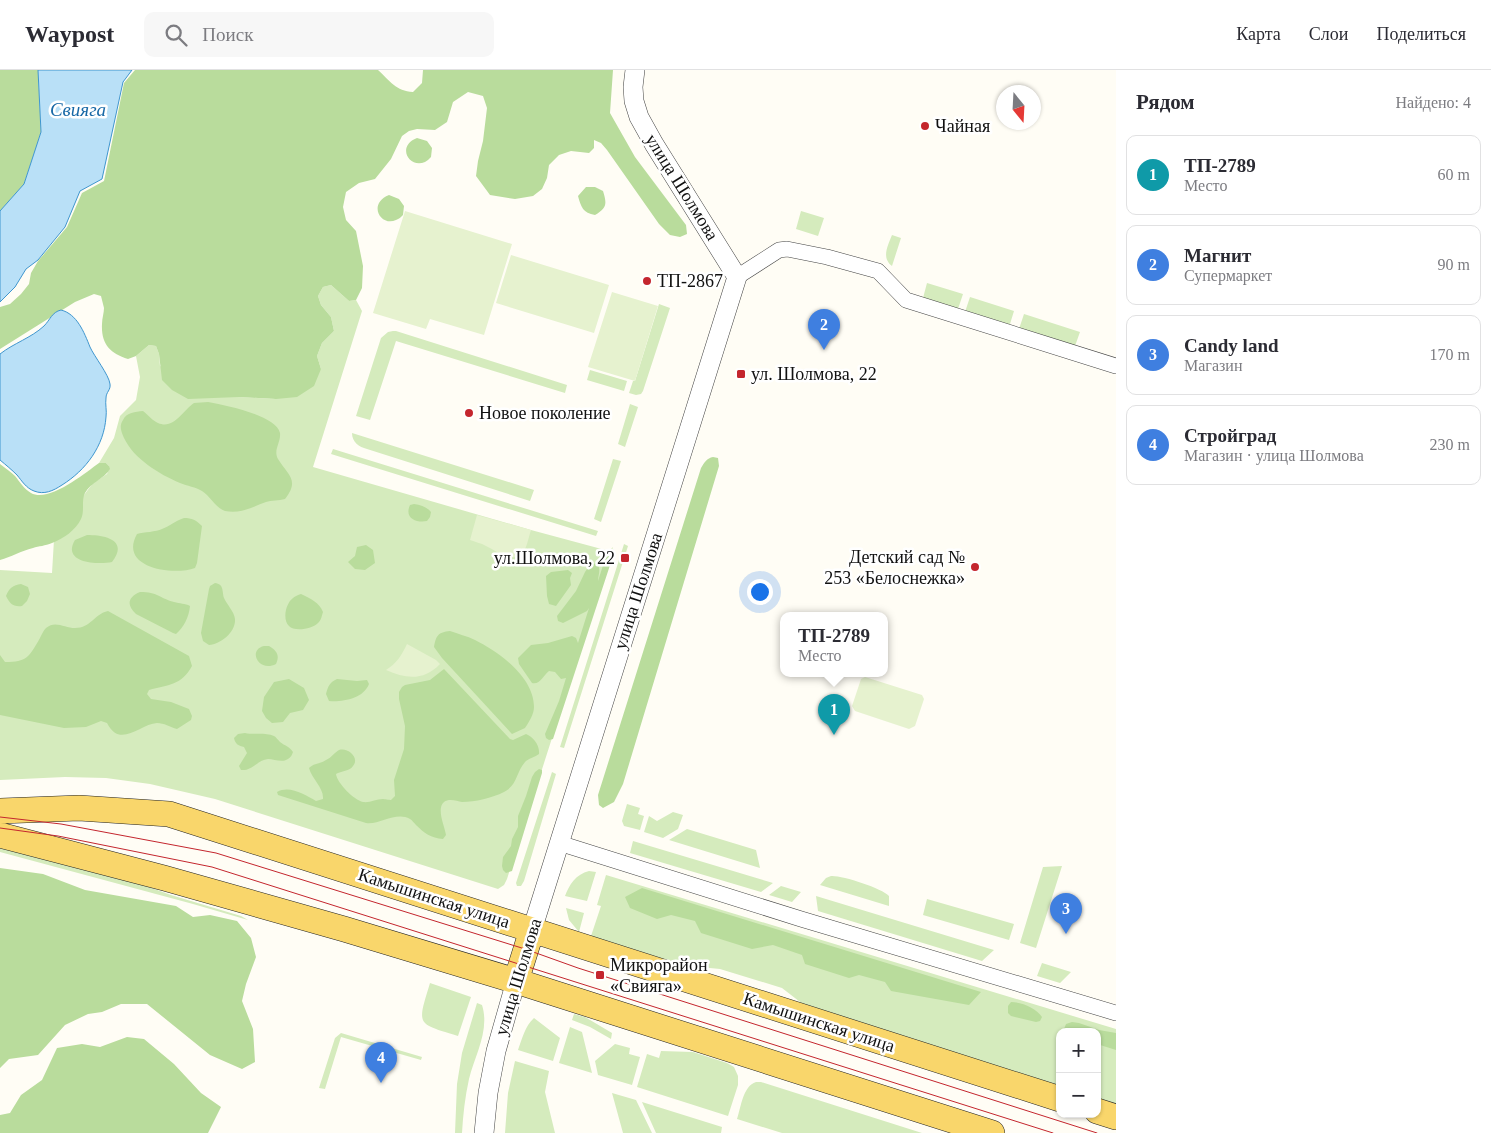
<!DOCTYPE html>
<html lang="ru">
<meta charset="utf-8">
<style>
:root{--surface:#fff;--page:#f7f7f7;--text:#2b2b33;--muted:#7c7c81;--line:#e1e1e2;--accent:#c4262e}
body{margin:0;font-family:"Times New Roman",serif;background:var(--page);color:var(--text)}
.controls{position:absolute;right:15px;bottom:15px;display:grid;overflow:hidden;border-radius:10px;box-shadow:0 1px 4px #0004}
.controls button{width:45px;height:45px;display:grid;place-items:center;padding:0;border:0;border-bottom:1px solid var(--line);background:var(--surface);color:var(--text);font:25px sans-serif}
.compass{position:absolute;left:996px;top:15px;width:45px;height:45px;border-radius:50%;background:var(--surface);box-shadow:0 1px 4px #0004;rotate:162deg}
.you{position:absolute;left:759px;top:521px;width:18px;height:18px;margin:-12px;border:4px solid #fff;border-radius:50%;background:#1a73e8;box-shadow:0 0 0 8px #1a73e833}
.badge{display:grid;place-items:center;width:32px;height:32px;border-radius:50%;background:var(--accent);color:#fff;font-size:16px;font-weight:700}
.pin{position:absolute;translate:-50% -41px;filter:drop-shadow(0 1px 2px #0008)}
.pin::after{content:'';position:absolute;top:26px;width:18px;height:15px;background:inherit;clip-path:polygon(0 0,100% 0,50% 100%)}
.popup{position:absolute;left:780px;top:542px;width:108px;height:65px;box-sizing:border-box;display:grid;place-content:center;border-radius:10px;background:var(--surface);filter:drop-shadow(0 1px 4px #0005);font-size:16px;white-space:nowrap;color:var(--muted)}
.popup b{font-size:19px;color:var(--text)}
.popup::after{content:'';position:absolute;left:50%;top:100%;margin-left:-10px;border:10px solid transparent;border-top-color:var(--surface)}
.list{margin:0;padding:0;list-style:none}
h2{display:flex;justify-content:space-between;align-items:center;height:65px;margin:0;padding:0 20px;font-size:21px}
h2 small{font-size:16px;font-weight:400;color:var(--muted)}
.list li{display:grid;grid-template-columns:32px 1fr auto;gap:15px;align-items:center;box-sizing:border-box;height:80px;margin:0 10px 10px;padding:0 10px;border:1px solid var(--line);border-radius:10px}
.list b{display:block;font-size:19px;white-space:nowrap}
.list p{margin:0;font-size:16px;white-space:nowrap;color:var(--muted)}
.list em{font-size:16px;font-style:normal;color:var(--muted)}
.icon{flex:none;width:28px;height:28px;fill:none;stroke:currentColor;stroke-width:2;stroke-linecap:round;stroke-linejoin:round}
.map{position:relative;flex:none;width:1116px;height:1063px;overflow:hidden}
header{display:flex;align-items:center;gap:30px;box-sizing:border-box;height:70px;padding:0 25px;background:var(--surface);border-bottom:1px solid var(--line)}
header strong{font-size:24px}
nav{display:flex;gap:28px;margin-inline-start:auto;font-size:18px}
.search{width:350px;height:45px;background:var(--page);display:flex;align-items:center;gap:12px;box-sizing:border-box;padding:0 18px;border-radius:10px;color:var(--muted);font-size:19px}
main{display:flex}
aside{flex:1;background:var(--surface)}
.map>svg:first-child{display:block}
.green{fill:#d5ebbd}
.forest{fill:#b9dc9c}
.pitch{fill:#e6f2cf}
.water{fill:#b9e0f7;stroke:#3f96cf}
.lines{fill:none;stroke-linecap:round;stroke-linejoin:round}
.minor-casing{stroke:#444;stroke-width:16}
.tertiary-casing{stroke:#444;stroke-width:20}
.primary-casing{stroke:#222;stroke-width:26}
.minor{stroke:#fff;stroke-width:15}
.tertiary{stroke:#fff;stroke-width:19}
.primary{stroke:#f9d66b;stroke-width:25}
.tram{stroke:#c4262e;stroke-width:1}
.poi-dot{fill:#c4262e;stroke:#fff;stroke-width:2}
.labels{text-anchor:middle;dominant-baseline:central;stroke-width:5;stroke-linejoin:round;paint-order:stroke}
.poi-label{font-size:18px;fill:#111;stroke:#fff;text-anchor:start}
.street-label{font-size:18px;fill:#111;stroke:#fff}
.water-label{font-size:19px;font-style:italic;fill:#1768a6;stroke:#fff}
</style>
<header>
<strong>Waypost</strong>
<div class="search"><svg class="icon" aria-label="search" viewBox="0 0 24 24"><circle cx="10" cy="10" r="6"/><path d="M15 15l6 6"/></svg>Поиск</div>
<nav><a>Карта</a><a>Слои</a><a>Поделиться</a></nav>
</header>
<main>
<div class="map">
<svg width="1116" height="1063" viewBox="0 0 1116 1063">
<rect width="100%" height="100%" fill="#fffdf5"/>
<path class="green" d="M 801,141 L 824,148 L 818,166 L 796,159 Z
M 892,165 L 901,168 L 892,196 C 881,188 888,175 892,165 Z
M 927,213 L 963,224 L 958,239 L 923,228 Z
M 331,215 L 349,231 L 356,230 L 362,241 L 313,397 L 531,460 L 609,481 L 613,477 L 507,809 L 504,815 L 498,819 L 215,729 L 150,714 L 106,708 L 65,707 L 0,710 L 0,500 L 52,503 L 55,453 L 84,425 L 93,413 L 107,404 L 109,399 L 109,396 L 106,393 L 99,393 L 114,368 L 120,346 L 136,330 L 140,307 L 136,286 L 149,275 L 156,276 L 159,284 L 160,296 L 239,327 L 274,329 L 321,299 L 317,286 L 322,273 L 334,261 L 331,247 L 321,235 L 318,226 L 323,217 Z
M 970,227 L 1014,241 L 1010,254 L 1007,255 L 965,242 Z
M 659,234 L 670,238 L 643,321 L 641,324 L 636,325 L 629,323 L 633,311 L 635,311 Z
M 1024,244 L 1080,262 L 1075,276 L 1019,259 Z
M 393,261 L 396,261 L 567,315 L 565,323 L 396,271 L 370,350 L 356,346 L 381,268 L 388,262 Z
M 590,300 L 627,311 L 624,321 L 587,310 Z
M 630,334 L 638,337 L 625,377 L 618,374 Z
M 352,363 L 534,420 L 530,431 L 367,379 C 359,377 352,372 352,363 Z
M 333,379 L 598,461 L 596,466 L 331,384 Z
M 613,389 L 621,391 L 601,452 L 594,449 Z
M 624,474 L 628,476 L 564,678 L 560,677 Z
M 552,702 L 556,704 L 524,811 L 521,816 L 517,816 L 516,813 Z
M 627,734 L 640,738 L 638,744 L 644,746 L 640,760 L 624,756 L 622,751 Z
M 673,742 L 683,745 L 678,759 L 663,768 L 644,762 L 649,746 L 657,751 Z
M 687,759 L 756,780 L 760,798 L 669,770 Z
M 633,771 L 773,813 L 761,822 L 630,783 Z
M 0,777 L 113,804 L 171,825 L 241,846 L 248,850 L 193,834 L 0,782 Z
M 1062,796 L 1036,878 L 1020,873 L 1043,797 Z
M 589,801 L 596,802 L 587,831 L 565,826 C 569,815 576,804 589,801 Z
M 606,805 L 1116,959 L 1116,1036 L 1097,1030 L 1097,962 L 1060,962 L 1060,1018 L 804,935 L 782,918 L 720,899 L 679,895 L 591,866 L 601,836 L 597,835 Z
M 831,806 C 841,805 882,818 889,826 L 889,836 L 820,815 L 826,808 Z
M 781,816 L 801,822 L 792,832 L 769,825 Z
M 816,826 L 994,880 L 982,891 L 818,841 Z
M 927,829 L 1014,854 L 1009,870 L 923,845 Z
M 566,838 L 584,843 L 579,862 L 569,850 Z
M 1042,893 L 1071,902 L 1060,913 L 1037,906 Z
M 430,913 L 471,927 L 458,966 C 416,953 417,956 430,913 Z
M 477,933 L 482,935 C 490,960 475,985 469,1009 C 465,1027 463,1045 462,1063 L 455,1063 L 457,1014 L 462,983 Z
M 574,944 L 585,947 L 612,963 L 611,969 L 590,957 L 572,950 Z
M 534,948 L 560,968 L 553,991 L 518,980 C 522,969 525,956 534,948 Z
M 570,957 L 582,962 L 592,1003 L 559,993 Z
M 341,963 L 422,987 L 421,990 L 341,967 L 325,1019 L 319,1018 L 335,968 Z
M 615,974 L 630,978 L 629,984 L 640,987 L 632,1015 L 598,1005 L 595,991 Z
M 661,981 L 693,982 L 727,993 L 734,997 L 738,1006 L 738,1015 L 728,1046 L 637,1017 L 647,984 L 659,988 Z
M 515,991 L 549,1001 L 545,1022 L 555,1063 L 505,1063 L 508,1023 Z
M 756,1012 L 761,1012 L 922,1063 L 782,1063 L 737,1049 C 741,1037 743,1016 756,1012 Z
M 612,1023 L 636,1030 L 652,1063 L 623,1063 Z
M 642,1032 L 722,1057 L 721,1063 L 656,1063 Z"/>
<path class="forest" d="M 0,0 L 38,0 L 41,62 L 24,114 L 0,141 Z
M 135,0 L 378,0 C 390,11 396,21 413,22 L 422,13 L 423,0 L 613,0 L 610,43 L 635,87 L 686,155 L 687,164 L 680,167 L 670,165 L 659,154 L 607,80 L 601,73 L 594,70 L 594,78 L 589,83 L 571,81 L 559,85 L 549,95 L 547,108 L 542,119 L 533,126 L 515,129 L 490,125 L 476,106 L 478,91 L 483,71 L 487,38 L 483,26 L 468,22 L 453,32 L 447,52 L 435,60 L 417,59 L 409,61 L 402,66 L 391,89 L 375,109 L 359,113 L 346,122 L 343,137 L 346,150 L 356,161 L 363,196 L 362,218 L 356,230 L 349,231 L 331,215 L 323,217 L 318,226 L 321,235 L 331,247 L 334,261 L 322,273 L 317,286 L 321,299 L 314,316 L 297,327 L 276,329 L 239,327 L 188,329 L 172,320 L 162,310 L 159,284 L 156,276 L 149,275 L 136,286 L 128,289 C 110,283 101,274 102,254 C 102,248 104,243 104,238 C 103,234 102,230 101,226 L 94,224 L 75,232 L 0,279 L 0,237 L 10,234 L 21,224 L 29,214 L 31,203 L 38,191 L 67,157 L 82,123 L 104,111 L 124,13 Z
M 417,68 L 427,71 L 432,78 L 431,87 C 429,89 427,91 425,92 C 409,99 396,76 417,68 Z
M 586,117 L 595,117 L 603,121 C 607,134 607,138 595,145 C 583,143 581,137 578,126 Z
M 389,125 L 399,129 L 404,136 L 403,145 C 401,147 399,149 396,150 C 381,157 367,134 389,125 Z
M 208,332 C 224,335 276,345 280,363 C 281,373 273,380 278,389 C 288,405 300,410 285,429 C 279,431 271,430 266,432 C 252,437 241,444 225,441 C 216,438 210,426 202,421 C 196,417 187,416 180,413 C 159,404 134,389 124,368 C 121,361 119,356 123,350 C 127,342 135,342 143,341 C 148,345 153,351 158,353 C 174,360 183,340 194,333 Z
M 713,387 L 718,388 L 719,396 L 623,714 L 614,732 L 603,738 L 599,735 L 598,725 L 701,398 C 704,393 707,388 713,387 Z
M 99,393 L 106,393 L 109,396 L 110,399 C 104,409 91,412 85,423 C 81,430 85,441 81,449 C 76,460 63,469 52,473 C 45,476 39,476 33,478 C 21,481 11,487 0,490 L 0,394 C 5,398 11,402 15,406 C 20,412 24,419 31,423 C 49,433 85,403 99,393 Z
M 414,434 C 421,435 427,437 431,442 L 430,447 L 427,451 C 416,453 404,448 410,435 Z
M 184,448 C 192,448 196,450 202,456 L 197,493 L 195,498 C 173,506 118,498 137,464 C 144,462 156,462 162,459 C 170,456 175,451 184,448 Z
M 87,465 C 105,465 129,470 112,492 C 98,495 61,493 75,470 Z
M 366,475 L 373,480 L 375,493 L 365,500 L 355,499 L 348,492 L 355,486 L 357,477 Z
M 613,479 L 614,483 L 553,669 L 549,670 L 546,668 L 545,664 L 559,631 L 566,608 L 561,609 L 555,602 L 549,601 C 543,606 540,615 532,613 L 519,594 L 518,588 L 531,575 L 548,573 L 572,566 L 576,568 L 578,573 L 589,538 L 587,541 L 563,553 L 558,551 L 557,546 L 576,521 L 585,502 L 589,496 L 596,493 C 602,498 598,505 598,511 L 607,483 Z
M 568,500 L 572,503 L 570,508 L 571,515 L 556,536 L 549,534 L 547,526 L 546,506 L 551,502 Z
M 215,513 C 224,514 222,521 224,528 C 227,535 234,541 235,549 C 236,562 221,574 209,575 L 203,571 L 201,563 L 209,519 L 210,516 Z
M 21,514 L 28,517 L 30,524 L 27,531 L 22,536 C 13,537 10,534 6,526 C 9,518 13,515 21,514 Z
M 140,522 C 158,522 159,528 174,532 C 180,534 185,533 190,536 C 189,547 184,557 176,564 L 173,563 L 136,544 C 126,535 128,527 140,522 Z
M 301,524 C 311,529 319,532 323,542 C 322,545 321,551 318,553 C 313,559 294,562 289,556 C 282,549 286,533 293,528 C 295,526 298,525 301,524 Z
M 108,541 L 189,586 L 192,596 C 182,615 168,615 149,620 L 147,624 L 151,629 L 171,632 L 189,639 L 192,646 L 191,650 L 177,659 C 170,657 164,653 157,653 C 140,654 120,679 107,653 L 101,651 L 86,657 L 64,658 L 0,645 L 0,585 L 5,592 C 27,592 29,587 40,568 C 41,566 43,561 46,558 C 55,550 65,558 75,558 C 91,558 94,544 108,541 Z
M 450,561 C 458,564 467,566 475,570 C 499,582 534,607 534,637 C 534,644 529,652 525,658 L 512,664 L 442,588 L 434,577 C 436,566 438,562 450,561 Z
M 264,576 L 269,576 C 277,581 280,585 276,594 C 259,603 247,580 264,576 Z
M 444,599 L 510,669 L 513,670 L 526,664 C 533,667 540,675 539,684 C 535,687 530,688 526,691 C 516,701 518,715 504,722 C 492,728 475,732 462,732 C 457,731 449,728 444,732 C 436,739 445,757 446,765 L 443,769 C 431,768 424,763 416,755 C 414,753 412,750 410,749 C 396,741 380,755 366,753 L 278,725 L 277,722 C 290,715 305,725 316,731 L 323,729 C 324,718 312,709 309,698 C 314,693 320,694 326,690 C 331,688 335,682 339,680 C 348,677 360,688 353,696 C 350,701 341,701 336,704 C 337,713 354,730 363,732 C 370,733 376,729 383,729 C 383,729 390,730 391,730 L 395,726 L 394,710 L 404,679 L 405,656 L 399,629 L 399,622 L 402,617 L 405,615 L 430,610 Z
M 289,609 L 304,618 L 309,630 L 303,640 L 290,643 L 283,652 L 272,653 L 266,648 L 262,641 L 264,627 L 274,612 Z
M 337,609 L 357,611 L 367,610 L 369,614 C 363,629 343,632 329,631 L 326,624 C 328,616 330,612 337,609 Z
M 245,663 C 254,665 265,662 274,666 C 276,667 278,670 280,672 C 285,676 289,676 293,682 C 292,685 291,687 288,689 C 282,693 274,689 268,689 C 257,690 253,701 241,700 L 239,696 L 247,683 L 244,677 C 239,676 235,674 234,668 L 238,664 Z
M 539,699 L 542,700 L 542,703 L 512,801 L 506,803 L 503,800 L 502,796 L 503,787 L 511,776 L 512,769 L 518,757 L 518,746 L 526,726 L 532,707 L 535,702 Z
M 0,798 L 43,804 L 85,820 L 176,836 L 193,847 L 210,845 L 237,851 L 251,868 L 256,887 L 246,914 L 242,931 L 253,959 L 255,992 L 242,999 L 210,985 L 147,934 L 121,934 L 102,942 L 88,944 L 65,955 L 38,985 L 9,989 L 0,998 Z
M 642,818 L 981,922 L 969,935 L 891,921 L 885,912 L 859,905 L 849,908 L 805,894 L 802,885 L 773,875 L 752,879 L 701,863 L 695,851 L 671,845 L 657,849 L 630,838 L 625,827 Z
M 1011,932 C 1022,932 1036,938 1042,947 L 1040,951 L 1036,952 L 1011,946 L 1008,943 L 1008,936 Z
M 1072,952 L 1079,953 L 1099,960 L 1116,963 L 1116,980 L 1097,974 L 1097,962 L 1066,962 L 1064,959 L 1066,954 Z
M 127,967 L 144,969 L 174,994 L 201,1023 L 221,1037 L 208,1063 L 0,1063 L 0,1045 L 10,1043 L 21,1025 L 42,1010 L 57,978 L 82,974 L 100,977 Z"/>
<path class="pitch" d="M 405,141 L 512,174 L 484,265 L 430,249 L 426,259 L 373,243 Z
M 511,185 L 609,215 L 594,263 L 496,233 Z
M 612,222 L 658,236 L 635,311 L 588,297 Z
M 477,445 L 531,460 C 529,466 527,477 523,483 C 512,494 495,480 486,476 C 481,473 475,472 470,470 Z
M 407,574 L 436,590 L 440,594 C 424,611 406,609 386,600 C 396,594 402,585 407,574 Z
M 865,607 L 922,625 L 924,629 L 915,656 L 909,659 L 855,641 L 852,636 L 861,609 Z"/>
<path class="water" d="M 38,0 L 132,0 L 123,12 L 102,109 L 80,121 L 65,157 L 38,190 L 26,199 L 15,217 L 0,232 L 0,141 L 24,114 L 41,62 Z
M 61,240 C 77,244 84,262 90,277 C 94,286 109,305 110,314 C 111,320 106,322 106,328 C 105,334 107,341 106,347 C 104,376 86,400 62,415 C 53,421 44,425 34,421 C 26,418 22,411 17,405 C 12,400 6,395 0,390 L 0,284 C 14,273 31,268 44,256 C 50,250 52,242 61,240 Z"/>
<g class="lines">
<defs>
<path id="minor" d="M 737,207 L 779,180 L 787,179 L 827,187 L 878,201 L 906,230 L 1116,296
M 559,773 L 801,849 L 1116,943"/>
<path id="tertiary" d="M 532,860 L 737,207 L 654,74 L 639,47 L 634,31 L 633,17 L 635,0
M 484,1063 L 488,1023 L 496,981 L 516,911"/>
<path id="primary" d="M 0,741 L 79,738 L 169,744 L 1060,1029
M 0,765 L 164,808 L 344,859 L 516,911 L 992,1063
M 516,911 L 532,860
M 1097,1041 L 1116,1047"/>
</defs>
<use href="#minor" class="minor-casing"/>
<use href="#tertiary" class="tertiary-casing"/>
<use href="#primary" class="primary-casing"/>
<use href="#minor" class="minor"/>
<use href="#tertiary" class="tertiary"/>
<use href="#primary" class="primary"/>
<path class="tram" d="M 0,747 L 61,754 L 216,783 L 525,879 L 578,898 L 1097,1063
M 0,758 L 58,766 L 212,797 L 1053,1063"/>
</g>
<g class="poi-dot">
<circle cx="925" cy="56" r="5"/>
<circle cx="647" cy="211" r="5"/>
<rect x="736" y="299" width="10" height="10" rx="2.5"/>
<circle cx="469" cy="343" r="5"/>
<rect x="620" y="483" width="10" height="10" rx="2.5"/>
<circle cx="975" cy="497" r="5"/>
<rect x="595" y="900" width="10" height="10" rx="2.5"/>
</g>
<g class="labels">
<g class="poi-label">
<text x="935" y="56">Чайная</text>
<text x="657" y="211">ТП-2867</text>
<text x="751" y="304">ул. Шолмова, 22</text>
<text x="479" y="343">Новое поколение</text>
<text x="965" y="487" text-anchor="end">Детский сад №<tspan x="965" dy="21">253 «Белоснежка»</tspan></text>
<text x="615" y="488" text-anchor="end">ул.Шолмова, 22</text>
<text x="610" y="895">Микрорайон<tspan x="610" dy="21">«Свияга»</tspan></text>
</g>
<g class="street-label">
<text transform="translate(682 117) rotate(58)">улица Шолмова</text>
<text transform="translate(638 521) rotate(-72)">улица Шолмова</text>
<text transform="translate(434 828) rotate(18)">Камышинская улица</text>
<text transform="translate(518 907) rotate(-73)">улица Шолмова</text>
<text transform="translate(819 952) rotate(18)">Камышинская улица</text>
</g>
<g class="water-label">
<text x="78" y="39">Свияга</text>
</g>
</g>
</svg>
<div class="controls">
<button>+</button>
<button>−</button>
</div>
<svg class="compass" viewBox="-18 -18 36 36"><path d="M0-13l5 13h-10z" fill="#e53935"/><path d="M0 13l5-13h-10z" fill="#7c7c81"/></svg>
<div class="you"></div>
<div class="pin badge" style="left:834px;top:665px;background:#0f9aa8">1</div>
<div class="popup"><b>ТП-2789</b>Место</div>
<div class="pin badge" style="left:824px;top:280px;background:#3f7fe0">2</div>
<div class="pin badge" style="left:1066px;top:864px;background:#3f7fe0">3</div>
<div class="pin badge" style="left:381px;top:1013px;background:#3f7fe0">4</div>
</div>
<aside>
<h2>Рядом<small>Найдено: 4</small></h2>
<ul class="list">
<li><span class="badge" style="background:#0f9aa8">1</span><div><b>ТП-2789</b><p>Место</p></div><em>60 m</em></li>
<li><span class="badge" style="background:#3f7fe0">2</span><div><b>Магнит</b><p>Супермаркет</p></div><em>90 m</em></li>
<li><span class="badge" style="background:#3f7fe0">3</span><div><b>Candy land</b><p>Магазин</p></div><em>170 m</em></li>
<li><span class="badge" style="background:#3f7fe0">4</span><div><b>Стройград</b><p>Магазин · улица Шолмова</p></div><em>230 m</em></li>
</ul>
</aside>
</main>
